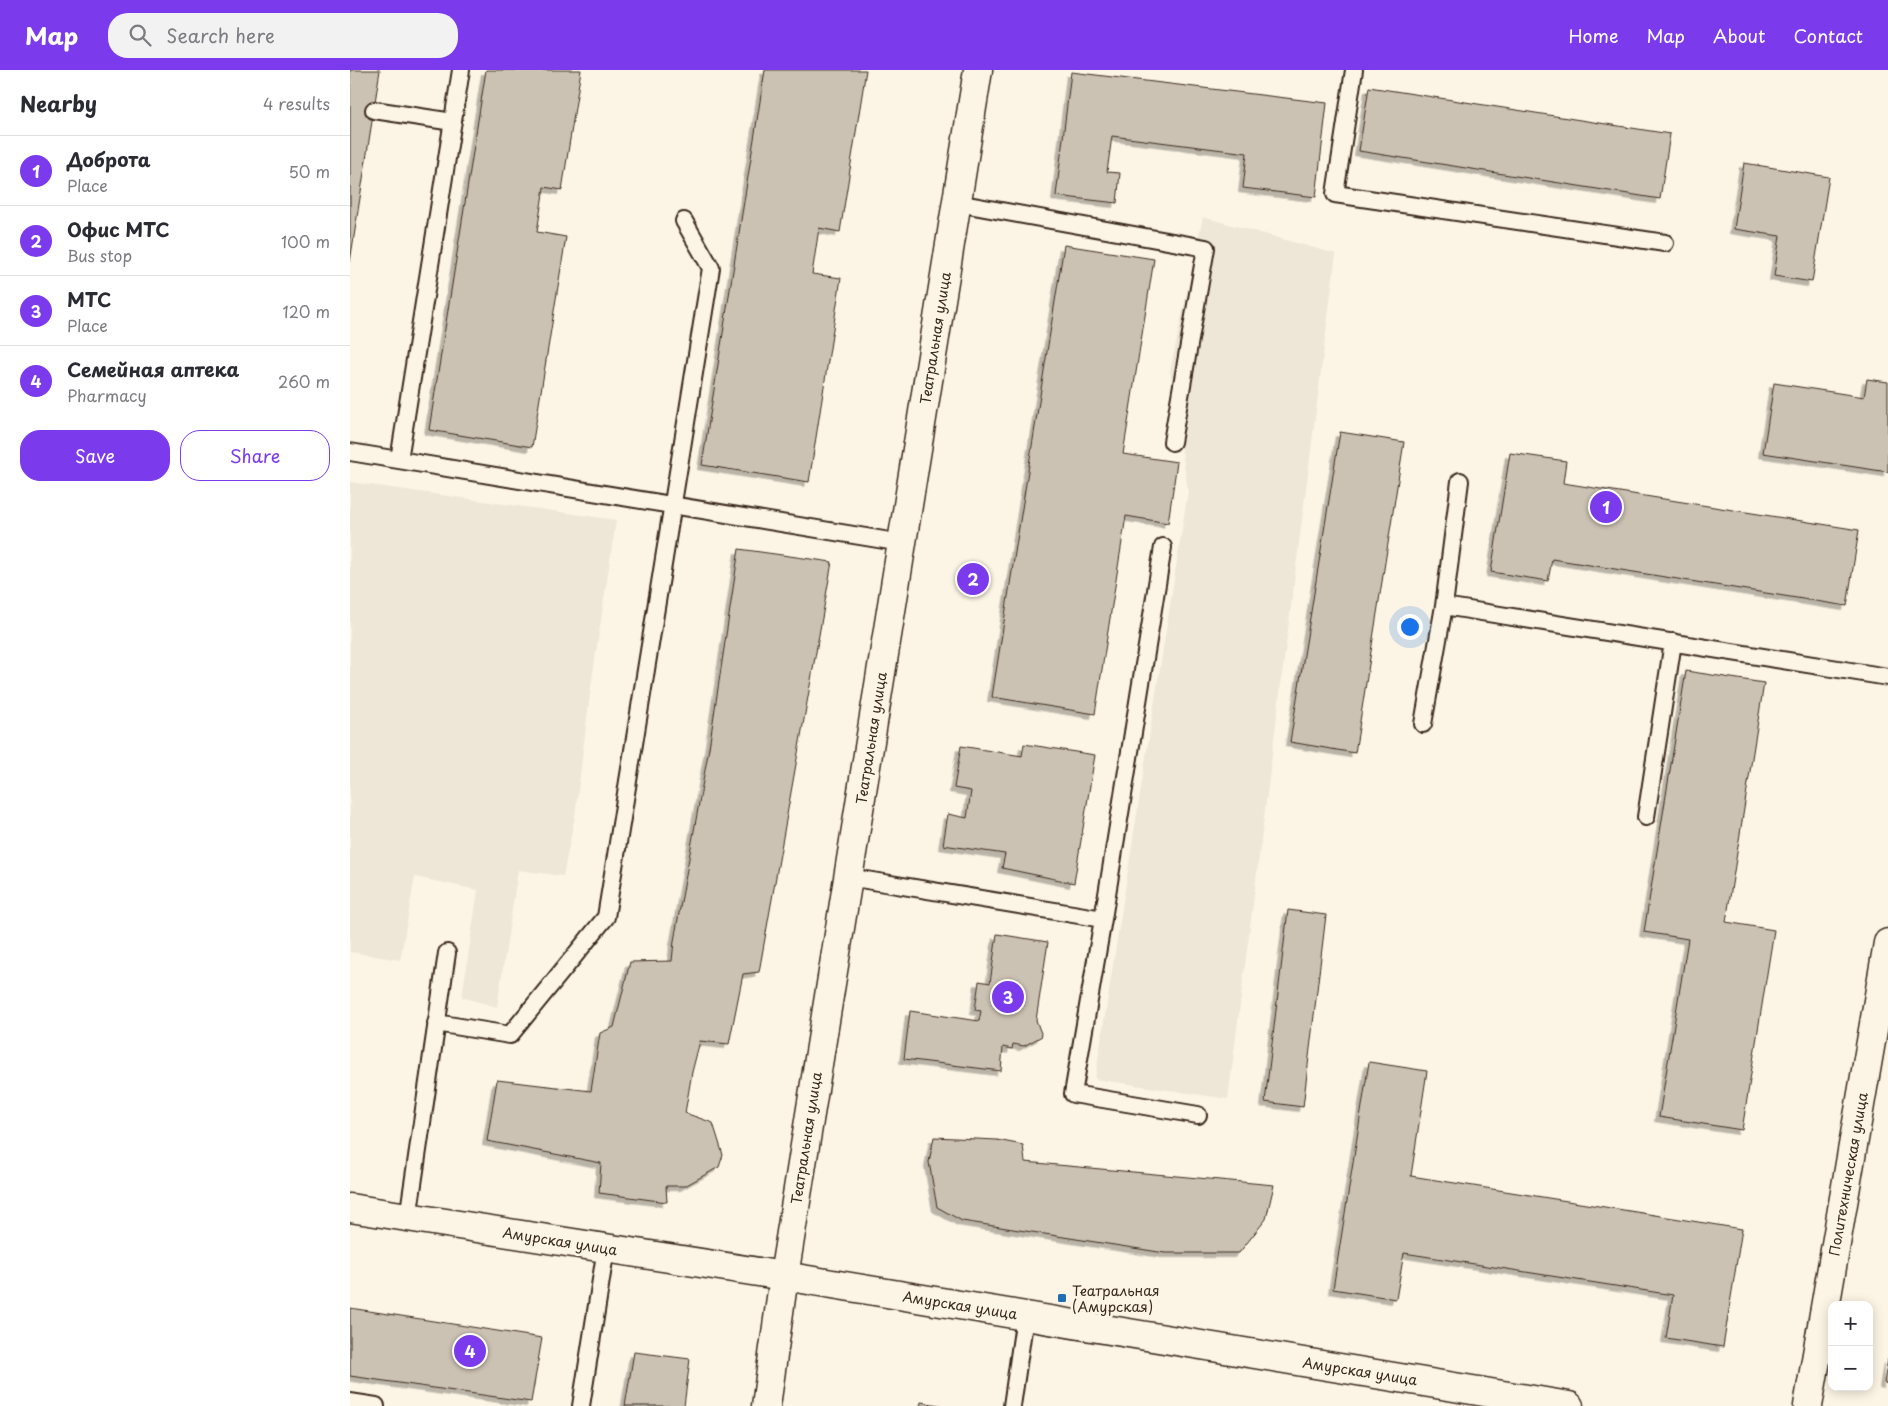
<!DOCTYPE html>
<meta charset="utf-8">
<style>
:root{--surface:#fff;--page:#f2f2f3;--text:#2b2b33;--muted:#7c7c81;--line:#e1e1e2;--accent:#7c3aed}
body{margin:0;font-family:"Playpen Sans",sans-serif;background:var(--page);color:var(--text)}
.controls{position:absolute;right:15px;bottom:15px;display:grid;overflow:hidden;border-radius:10px;box-shadow:0 2px 12px #0003}
.controls button{width:45px;height:45px;display:grid;place-items:center;padding:0;border:0;border-bottom:1px solid var(--line);background:var(--surface);color:var(--text);font:25px sans-serif}
.you{position:absolute;left:1059px;top:556px;width:18px;height:18px;margin:-12px;border:4px solid #fff;border-radius:50%;background:#1a73e8;box-shadow:0 0 0 8px #1a73e833}
.badge{display:grid;place-items:center;width:32px;height:32px;border-radius:50%;background:var(--accent);color:#fff;font-size:16px;font-weight:700}
.pin{position:absolute;translate:-50% -50%;border:2px solid #fff;box-shadow:0 1px 5px #0006}
.list{margin:0;padding:0;list-style:none}
h2{display:flex;justify-content:space-between;align-items:center;height:65px;margin:0;padding:0 20px;font-size:21px}
h2 small{font-size:16px;font-weight:400;color:var(--muted)}
.list li{display:grid;grid-template-columns:32px 1fr auto;gap:15px;align-items:center;box-sizing:border-box;height:70px;padding:0 20px;border-top:1px solid var(--line)}
.list b{display:block;font-size:19px;white-space:nowrap}
.list p{margin:0;font-size:16px;white-space:nowrap;color:var(--muted)}
.list em{font-size:16px;font-style:normal;color:var(--muted)}
.actions{display:flex;gap:10px;padding:15px 20px}
.actions a{flex:1;padding:11px 0;border:1px solid var(--accent);border-radius:20px;text-align:center;font-size:18px;color:var(--accent)}
.actions .main{background:var(--accent);color:#fff}
.icon{flex:none;width:28px;height:28px;fill:none;stroke:currentColor;stroke-width:2;stroke-linecap:round;stroke-linejoin:round}
.map{position:relative;flex:none;width:1538px;height:1336px;overflow:hidden}
header{display:flex;align-items:center;gap:30px;box-sizing:border-box;height:70px;padding:0 25px;background:var(--accent);color:#fff}
header strong{font-size:24px}
nav{display:flex;gap:28px;margin-inline-start:auto;font-size:18px}
.search{width:350px;height:45px;background:var(--page);display:flex;align-items:center;gap:12px;box-sizing:border-box;padding:0 18px;border-radius:20px;color:var(--muted);font-size:19px}
main{display:flex}
aside{flex:1;background:var(--surface)}
.map>svg:first-child{display:block}
.built{fill:#eee6d6}
.building{fill:#ccc2b3;stroke:#3b2a1e;filter:url(#shadow)}
.lines{fill:none;stroke-linecap:round;stroke-linejoin:round}
.service-casing{stroke:#3b2a1e;stroke-width:20}
.minor-casing{stroke:#3b2a1e;stroke-width:31}
.tertiary-casing{stroke:#3b2a1e;stroke-width:31}
.secondary-casing{stroke:#3b2a1e;stroke-width:31}
.service{stroke:#fcf5e5;stroke-width:16}
.minor{stroke:#fcf5e5;stroke-width:28}
.tertiary{stroke:#fcf5e5;stroke-width:28}
.secondary{stroke:#fcf5e5;stroke-width:28}
.poi-dot{fill:#1f6fb2;stroke:#fcf5e5;stroke-width:2}
.labels{text-anchor:middle;dominant-baseline:central;stroke-width:5;stroke-linejoin:round;paint-order:stroke}
.street-label{font-size:14px;fill:#3b2a1e;stroke:#fcf5e5}
.poi-label{font-size:14px;fill:#3b2a1e;stroke:#fcf5e5;text-anchor:start}
</style>
<header>
<strong>Map</strong>
<div class="search"><svg class="icon" aria-label="search" viewBox="0 0 24 24"><circle cx="10" cy="10" r="6"/><path d="M15 15l6 6"/></svg>Search here</div>
<nav><a>Home</a><a>Map</a><a>About</a><a>Contact</a></nav>
</header>
<main>
<aside>
<h2>Nearby<small>4 results</small></h2>
<ul class="list">
<li><span class="badge">1</span><div><b>Доброта</b><p>Place</p></div><em>50 m</em></li>
<li><span class="badge">2</span><div><b>Офис МТС</b><p>Bus stop</p></div><em>100 m</em></li>
<li><span class="badge">3</span><div><b>МТС</b><p>Place</p></div><em>120 m</em></li>
<li><span class="badge">4</span><div><b>Семейная аптека</b><p>Pharmacy</p></div><em>260 m</em></li>
</ul>
<div class="actions"><a class="main">Save</a><a>Share</a></div>
</aside>
<div class="map">
<svg width="1538" height="1336" viewBox="0 0 1538 1336">
<defs>
<filter id="shadow"><feDropShadow dx="-4.5" dy="4.5" stdDeviation="0" flood-color="#0004"/></filter>
</defs>
<rect width="100%" height="100%" fill="#fcf5e5"/>
<filter id="ink" filterUnits="userSpaceOnUse"><feTurbulence type="fractalNoise" baseFrequency=".02" numOctaves="2"/><feDisplacementMap in="SourceGraphic" scale="10" xChannelSelector="R" yChannelSelector="G"/><feConvolveMatrix kernelMatrix="1 2 1 2 8 2 1 2 1" color-interpolation-filters="sRGB"/></filter>
<g filter="url(#ink)">
<path class="built" d="M 853,147 L 986,184 L 878,1029 L 745,1009 L 838,421 L 820,301 Z
M 0,412 L 266,450 L 241,616 L 225,746 L 213,806 L 168,800 L 147,937 L 112,927 L 128,820 L 65,807 L 50,890 L 0,882 Z"/>
<path class="building" d="M 0,0 L 30,0 L 0,192 Z
M 136,0 L 231,0 L 212,120 L 194,117 L 187,162 L 216,167 L 182,377 L 79,360 Z
M 415,0 L 516,0 L 490,162 L 469,158 L 462,204 L 491,208 L 459,412 L 352,395 Z
M 721,2 L 977,33 L 966,127 L 893,118 L 897,83 L 762,66 L 757,102 L 770,103 L 767,133 L 706,126 Z
M 1019,17 L 1320,64 L 1310,129 L 1009,81 Z
M 1394,93 L 1479,107 L 1462,212 L 1424,206 L 1430,166 L 1384,159 Z
M 714,175 L 804,189 L 773,384 L 827,392 L 818,453 L 776,446 L 745,644 L 642,627 Z
M 1517,309 L 1538,312 L 1538,402 L 1413,383 L 1424,313 L 1514,327 Z
M 990,362 L 1054,372 L 1005,683 L 940,672 Z
M 1160,383 L 1216,391 L 1213,413 L 1509,460 L 1497,536 L 1202,489 L 1198,511 L 1141,502 Z
M 389,479 L 482,492 L 409,902 L 393,904 L 379,974 L 350,971 L 342,1002 L 335,1043 L 363,1053 L 373,1085 L 369,1097 L 335,1116 L 316,1116 L 317,1132 L 249,1123 L 251,1093 L 137,1071 L 147,1010 L 241,1021 L 250,963 L 264,957 L 280,892 L 322,891 L 324,871 L 359,678 Z
M 1336,601 L 1414,613 L 1376,852 L 1424,860 L 1392,1060 L 1309,1047 L 1338,869 L 1294,862 Z
M 674,674 L 745,685 L 724,813 L 652,798 L 655,784 L 593,775 L 598,744 L 617,748 L 621,721 L 604,718 L 611,676 L 672,686 Z
M 938,840 L 976,845 L 953,1037 L 915,1032 Z
M 647,864 L 698,872 L 686,950 L 692,966 L 674,976 L 663,974 L 662,979 L 653,977 L 651,1001 L 554,989 L 560,941 L 629,951 L 631,941 L 625,940 L 629,911 L 640,913 Z
M 1019,992 L 1077,1001 L 1061,1106 L 1392,1159 L 1373,1277 L 1316,1268 L 1323,1225 L 1054,1183 L 1046,1229 L 983,1219 Z
M 584,1067 L 647,1070 L 673,1075 L 675,1092 L 924,1115 L 916,1149 L 889,1183 L 815,1183 L 612,1151 L 587,1137 L 579,1092 Z
M 0,1238 L 192,1268 L 181,1332 L 0,1306 Z
M 284,1282 L 340,1289 L 334,1336 L 275,1336 Z
M 1538,1289 L 1538,1314 L 1534,1313 Z
M 571,1332 L 595,1336 L 570,1336 Z"/>
<g class="lines">
<defs>
<path id="service" d="M 1004,0 L 985,124 L 1315,173
M 24,40 L 103,52
M 607,133 L 856,178 L 822,372
M 0,382 L 552,473
M 49,390 L 111,0
M 1110,411 L 1094,536 L 1538,607
M 1073,654 L 1094,536
M 1296,747 L 1323,572
M 498,807 L 753,849 L 813,477
M 753,849 L 723,1024 L 848,1045
M 86,953 L 160,965 L 256,847 L 361,198 L 334,151
M 58,1148 L 97,883
M 0,1332 L 26,1336
M 231,1336 L 256,1178
M 662,1336 L 675,1246"/>
<path id="minor" d="M 1458,1336 L 1538,873"/>
<path id="tertiary" d="M 0,1138 L 434,1206 L 1219,1336"/>
<path id="secondary" d="M 416,1336 L 434,1206 L 628,0"/>
</defs>
<use href="#service" class="service-casing"/>
<use href="#minor" class="minor-casing"/>
<use href="#tertiary" class="tertiary-casing"/>
<use href="#secondary" class="secondary-casing"/>
<use href="#service" class="service"/>
<use href="#minor" class="minor"/>
<use href="#tertiary" class="tertiary"/>
<use href="#secondary" class="secondary"/>
</g>
</g>
<rect class="poi-dot" x="707" y="1223" width="10" height="10" rx="2.5"/>
<g class="labels">
<g class="street-label">
<text transform="translate(585 268) rotate(-81)">Театральная улица</text>
<text transform="translate(521 668) rotate(-81)">Театральная улица</text>
<text transform="translate(456 1068) rotate(-81)">Театральная улица</text>
<text transform="translate(1498 1104) rotate(-80)">Политехническая улица</text>
<text transform="translate(210 1171) rotate(9)">Амурская улица</text>
<text transform="translate(610 1235) rotate(9)">Амурская улица</text>
<text transform="translate(1010 1301) rotate(9)">Амурская улица</text>
</g>
<g class="poi-label">
<text x="722" y="1220">Театральная<tspan x="722" dy="16">(Амурская)</tspan></text>
</g>
</g>
</svg>
<div class="controls">
<button>+</button>
<button>−</button>
</div>
<div class="you"></div>
<div class="pin badge" style="left:1256px;top:437px">1</div>
<div class="pin badge" style="left:623px;top:509px">2</div>
<div class="pin badge" style="left:658px;top:927px">3</div>
<div class="pin badge" style="left:120px;top:1281px">4</div>
</div>
</main>
